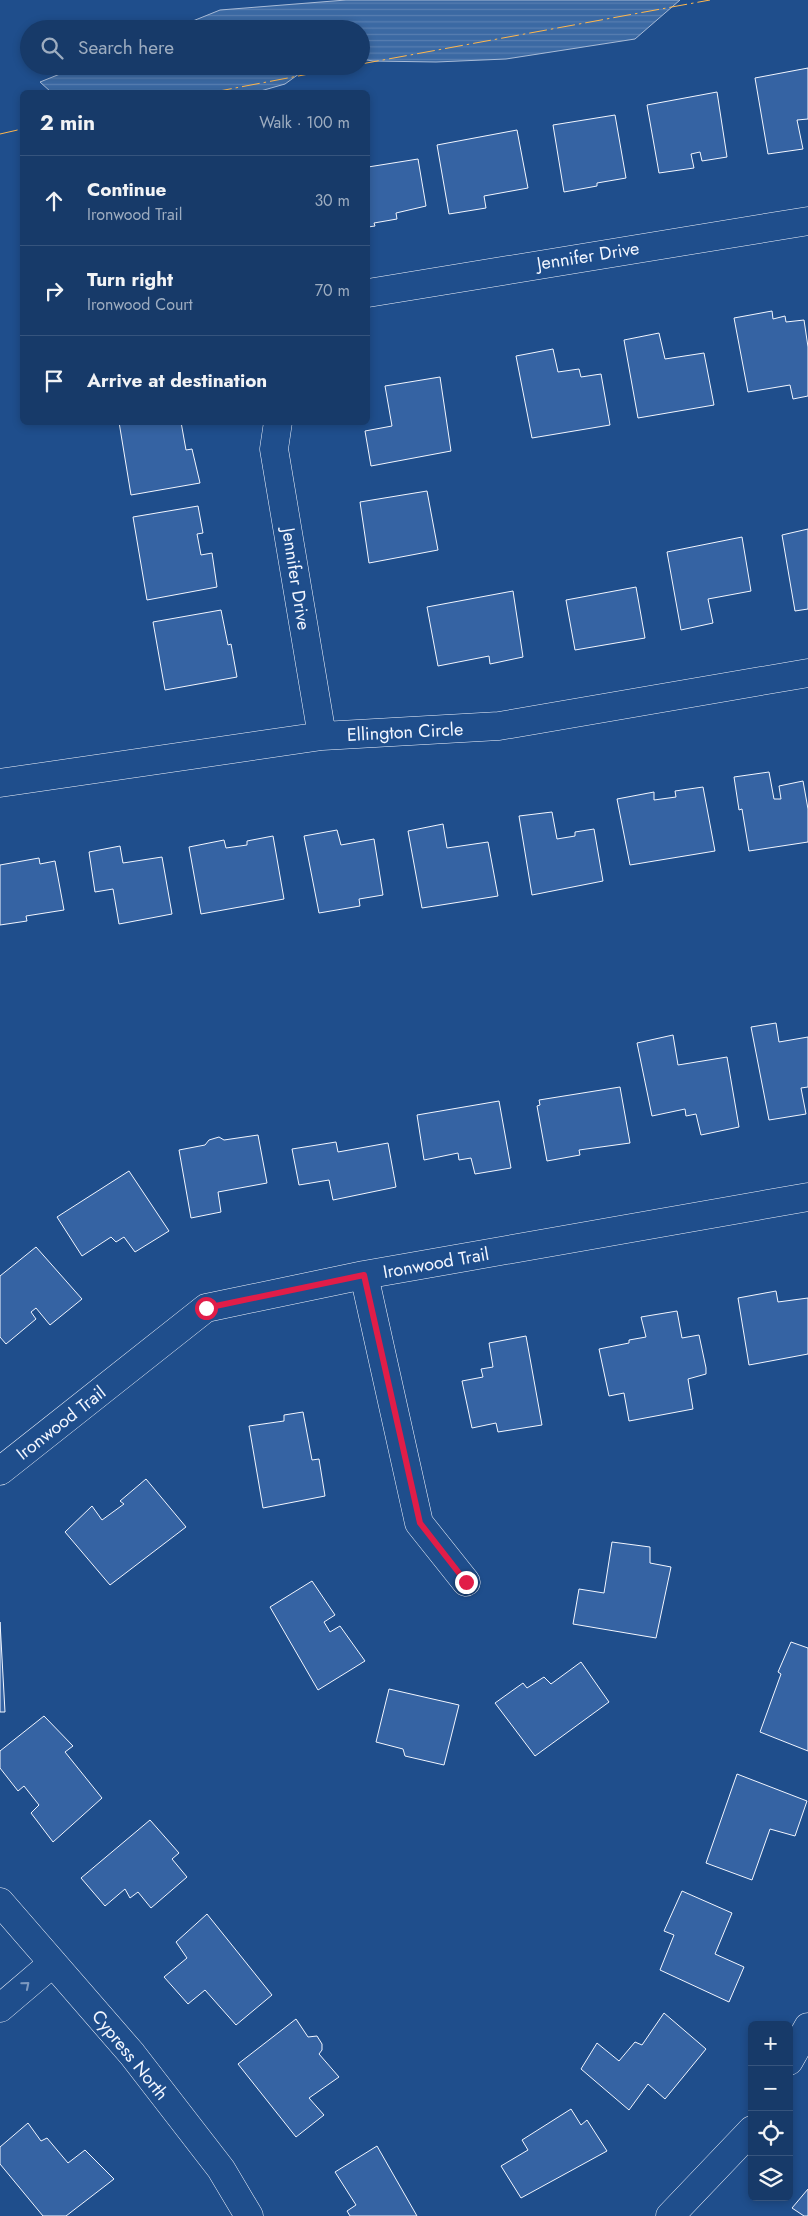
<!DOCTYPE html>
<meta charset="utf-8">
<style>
:root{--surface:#173a69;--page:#20416f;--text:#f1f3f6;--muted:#9eadc0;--line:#36547d}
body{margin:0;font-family:Jost,sans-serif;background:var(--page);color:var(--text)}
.controls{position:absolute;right:15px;bottom:15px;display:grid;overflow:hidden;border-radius:8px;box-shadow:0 2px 8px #0003}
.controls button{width:45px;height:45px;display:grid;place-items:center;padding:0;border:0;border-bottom:1px solid var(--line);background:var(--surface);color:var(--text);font:25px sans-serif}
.stop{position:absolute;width:15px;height:15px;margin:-11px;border:4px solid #e11d48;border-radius:50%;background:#fff}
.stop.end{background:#e11d48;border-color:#fff;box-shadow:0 1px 5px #0008}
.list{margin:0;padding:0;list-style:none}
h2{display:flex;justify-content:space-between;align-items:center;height:65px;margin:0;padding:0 20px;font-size:21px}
h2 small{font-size:16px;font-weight:400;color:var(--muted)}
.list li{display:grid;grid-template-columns:32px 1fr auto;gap:15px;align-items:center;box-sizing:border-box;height:90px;padding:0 20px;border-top:1px solid var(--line)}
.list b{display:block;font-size:19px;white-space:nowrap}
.list p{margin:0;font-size:16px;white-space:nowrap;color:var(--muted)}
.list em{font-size:16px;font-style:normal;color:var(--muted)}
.icon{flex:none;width:28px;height:28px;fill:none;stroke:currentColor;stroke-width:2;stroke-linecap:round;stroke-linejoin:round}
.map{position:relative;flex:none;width:808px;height:2216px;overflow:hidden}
.search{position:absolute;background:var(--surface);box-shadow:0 2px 8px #0003;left:20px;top:20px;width:350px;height:55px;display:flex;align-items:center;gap:12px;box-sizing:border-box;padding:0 18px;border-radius:28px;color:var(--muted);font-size:19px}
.panel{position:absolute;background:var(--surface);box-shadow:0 2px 8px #0003;left:20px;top:90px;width:350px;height:335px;border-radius:8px}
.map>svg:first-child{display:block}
.water{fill:url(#water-rules);stroke:#a8bbd7}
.building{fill:#3563a3;stroke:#f2f6ff}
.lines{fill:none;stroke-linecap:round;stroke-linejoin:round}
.minor-casing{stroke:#f2f6ff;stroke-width:29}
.minor{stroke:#1f4e8c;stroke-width:28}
.power{stroke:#ffb74d;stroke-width:1;stroke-dasharray:18 4 2.5 4;stroke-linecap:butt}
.oneway{stroke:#7e9ac0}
.route{stroke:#e11d48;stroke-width:6}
.labels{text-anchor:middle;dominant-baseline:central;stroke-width:4;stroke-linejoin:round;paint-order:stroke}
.street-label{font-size:18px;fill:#f2f6ff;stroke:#1f4e8c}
</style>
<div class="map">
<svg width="808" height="2216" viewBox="0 0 808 2216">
<defs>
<pattern id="water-rules" width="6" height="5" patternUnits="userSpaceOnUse" patternTransform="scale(1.25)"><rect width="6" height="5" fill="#3b69a3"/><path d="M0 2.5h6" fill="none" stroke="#587fb1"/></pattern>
</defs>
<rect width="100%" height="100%" fill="#1f4e8c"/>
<path class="water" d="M 346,0 L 680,0 L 635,39 L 506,59 L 436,62 L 373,61 L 361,59 L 361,29 L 173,29 L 220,10 Z
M 80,66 L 310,66 L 285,84 L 257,92 L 51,92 L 40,82 Z"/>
<path class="building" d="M 808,68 L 808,119 L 797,120 L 803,149 L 768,154 L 755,78 Z
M 717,92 L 727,157 L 702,161 L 700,152 L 691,154 L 694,168 L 659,173 L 647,105 Z
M 615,115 L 626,178 L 597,183 L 597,186 L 564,192 L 553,125 Z
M 517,130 L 528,188 L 484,196 L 486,208 L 449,214 L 437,145 Z
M 418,159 L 426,206 L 396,213 L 397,219 L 374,223 L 375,226 L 368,227 L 368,167 Z
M 772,311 L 773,319 L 785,316 L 786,322 L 804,320 L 808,347 L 808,396 L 793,399 L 790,385 L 748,392 L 734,318 Z
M 659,333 L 665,359 L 704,353 L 714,405 L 638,418 L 624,340 Z
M 553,349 L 558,372 L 579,369 L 581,377 L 601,374 L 610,425 L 532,438 L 516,356 Z
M 440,377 L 451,451 L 371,466 L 365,431 L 392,426 L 385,386 Z
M 119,422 L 181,422 L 186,450 L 192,449 L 200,483 L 131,495 Z
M 427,491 L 438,550 L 369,563 L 360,502 Z
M 198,506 L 203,533 L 197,534 L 201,555 L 212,553 L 217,587 L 147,600 L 133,517 Z
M 808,529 L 808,609 L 795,611 L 782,535 Z
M 742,537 L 751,591 L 708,599 L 713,623 L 681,630 L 667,552 Z
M 636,587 L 645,638 L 575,650 L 566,600 Z
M 513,591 L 523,657 L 490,664 L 489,656 L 438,666 L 427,607 Z
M 221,610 L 228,645 L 231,644 L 237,677 L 165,690 L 153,622 Z
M 769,772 L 774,799 L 781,799 L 779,786 L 803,781 L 808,809 L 808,842 L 749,851 L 742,809 L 739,810 L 734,777 Z
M 703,787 L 715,851 L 630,865 L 617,799 L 654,792 L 654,800 L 676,797 L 675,791 Z
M 552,812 L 557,839 L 575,836 L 575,832 L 594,829 L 603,881 L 532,895 L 519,816 Z
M 443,824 L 447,848 L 488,842 L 498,896 L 422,908 L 408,831 Z
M 337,830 L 341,845 L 374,839 L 383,895 L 359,899 L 360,906 L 319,913 L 304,836 Z
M 273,836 L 284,899 L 201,914 L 189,847 L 224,840 L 226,848 L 247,845 L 247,841 Z
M 120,846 L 123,863 L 162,857 L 172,914 L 119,924 L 113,889 L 95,892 L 89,852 Z
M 39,858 L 40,864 L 55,861 L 64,910 L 26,916 L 27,921 L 0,925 L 0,865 Z
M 776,1023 L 779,1042 L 808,1037 L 808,1087 L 801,1088 L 806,1114 L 769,1120 L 751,1027 Z
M 673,1035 L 678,1065 L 727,1057 L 739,1127 L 701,1135 L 696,1114 L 686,1116 L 685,1109 L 652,1116 L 637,1043 Z
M 620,1087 L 630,1143 L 579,1150 L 580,1155 L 547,1161 L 537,1106 L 540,1105 L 539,1100 Z
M 499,1101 L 511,1168 L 475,1174 L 471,1158 L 459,1160 L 458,1153 L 424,1160 L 417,1115 Z
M 258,1135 L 267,1183 L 218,1192 L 221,1212 L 191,1218 L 179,1150 L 205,1145 L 209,1140 L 219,1137 L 224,1140 Z
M 336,1142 L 338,1152 L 388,1143 L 396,1187 L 333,1200 L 329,1180 L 299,1185 L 292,1149 Z
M 129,1171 L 169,1231 L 135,1252 L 124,1237 L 116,1242 L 111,1237 L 82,1256 L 57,1217 Z
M 36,1247 L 82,1299 L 50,1325 L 36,1308 L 31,1312 L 36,1319 L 6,1344 L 0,1337 L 0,1276 Z
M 776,1291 L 778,1302 L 808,1298 L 808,1354 L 749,1365 L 738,1298 Z
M 677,1311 L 682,1338 L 699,1335 L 706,1368 L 706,1374 L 688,1379 L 693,1409 L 629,1421 L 624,1393 L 609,1396 L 599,1349 L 629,1343 L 629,1340 L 646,1337 L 641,1317 Z
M 526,1336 L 542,1425 L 498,1432 L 496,1423 L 472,1428 L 462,1381 L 483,1377 L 481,1369 L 493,1367 L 489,1343 Z
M 303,1412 L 312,1460 L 319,1459 L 325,1496 L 263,1508 L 249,1426 L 284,1421 L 284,1415 Z
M 146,1479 L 186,1527 L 110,1585 L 65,1532 L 92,1506 L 102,1520 L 124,1504 L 120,1501 Z
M 612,1542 L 650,1547 L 650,1563 L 671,1567 L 656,1638 L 573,1624 L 579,1589 L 604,1593 Z
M 312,1581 L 335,1615 L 324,1622 L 330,1632 L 340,1626 L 365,1661 L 318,1690 L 270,1607 Z
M 0,1622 L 5,1712 L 0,1712 Z
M 791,1642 L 808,1648 L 808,1751 L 760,1732 L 781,1674 L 778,1672 Z
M 581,1662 L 609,1702 L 535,1756 L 495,1703 L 523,1683 L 527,1688 L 544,1677 L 551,1684 Z
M 389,1689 L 459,1705 L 444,1765 L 405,1756 L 403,1749 L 376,1742 Z
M 44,1716 L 73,1746 L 65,1752 L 102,1798 L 53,1842 L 31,1813 L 39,1805 L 24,1786 L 18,1791 L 0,1768 L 0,1751 Z
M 737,1774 L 807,1801 L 795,1836 L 770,1829 L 752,1880 L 706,1863 Z
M 150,1820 L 179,1853 L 172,1859 L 187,1877 L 151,1908 L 138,1892 L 130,1898 L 125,1889 L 105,1906 L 81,1878 Z
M 682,1891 L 732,1913 L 715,1954 L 744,1967 L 729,2002 L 660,1970 L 674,1935 L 664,1931 Z
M 207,1914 L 272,1995 L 236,2025 L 205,1990 L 188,2004 L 164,1977 L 187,1958 L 176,1942 Z
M 664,2013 L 706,2049 L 665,2099 L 648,2084 L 629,2110 L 581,2069 L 597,2043 L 619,2061 L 635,2042 L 642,2045 Z
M 296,2019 L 308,2037 L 317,2036 L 322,2044 L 322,2050 L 319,2054 L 339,2077 L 309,2098 L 324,2115 L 296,2137 L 238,2064 Z
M 571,2109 L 581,2125 L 587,2120 L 607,2151 L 521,2198 L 501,2166 L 528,2150 L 522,2140 Z
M 28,2123 L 41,2141 L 47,2138 L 68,2163 L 85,2150 L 114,2179 L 66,2216 L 43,2216 L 0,2164 L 0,2147 Z
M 377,2146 L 417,2216 L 350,2216 L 347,2211 L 356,2205 L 335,2172 Z
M 808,2189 L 808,2216 L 804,2216 L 792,2208 Z"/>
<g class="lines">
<defs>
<path id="minor" d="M 368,293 L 808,221
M 278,422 L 274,449 L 322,736
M 0,783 L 322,736 L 499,726 L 808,673
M 364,1275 L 419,1523 L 466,1582
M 0,1471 L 206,1308 L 364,1275 L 808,1197
M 0,1902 L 132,2054 L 221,2169 L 249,2216
M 0,2008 L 53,1963
M 789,2061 L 808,2027
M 670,2216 L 752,2130"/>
</defs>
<use href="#minor" class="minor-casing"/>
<use href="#minor" class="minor"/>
<path class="power" d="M 361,64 L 710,0
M 214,92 L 351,66
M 0,134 L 22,129"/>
</g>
<defs><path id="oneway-chevron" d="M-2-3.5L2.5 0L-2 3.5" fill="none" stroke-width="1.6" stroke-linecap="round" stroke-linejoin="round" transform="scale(1.25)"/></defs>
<use class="oneway" href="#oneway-chevron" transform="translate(26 1985) rotate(-40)"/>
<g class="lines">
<path class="route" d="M 206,1308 L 364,1275 L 420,1523 L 466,1582"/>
</g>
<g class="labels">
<g class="street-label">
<text transform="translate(588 256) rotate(-9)">Jennifer Drive</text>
<text transform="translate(296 579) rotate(81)">Jennifer Drive</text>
<text transform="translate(405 732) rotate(-3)">Ellington Circle</text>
<text transform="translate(436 1263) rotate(-10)">Ironwood Trail</text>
<text transform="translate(61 1423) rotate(-38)">Ironwood Trail</text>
<text transform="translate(130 2055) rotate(51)">Cypress North</text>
</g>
</g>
</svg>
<div class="controls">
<button>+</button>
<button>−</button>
<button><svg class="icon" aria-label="locate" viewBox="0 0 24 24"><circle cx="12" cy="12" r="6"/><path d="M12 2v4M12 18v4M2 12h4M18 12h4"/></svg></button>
<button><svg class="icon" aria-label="layers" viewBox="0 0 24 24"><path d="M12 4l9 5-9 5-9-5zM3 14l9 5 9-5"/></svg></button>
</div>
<div class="stop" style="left:206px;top:1308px"></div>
<div class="stop end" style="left:466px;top:1582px"></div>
<div class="search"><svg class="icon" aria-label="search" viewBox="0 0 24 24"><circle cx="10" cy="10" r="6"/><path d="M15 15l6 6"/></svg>Search here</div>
<section class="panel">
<h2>2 min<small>Walk · 100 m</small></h2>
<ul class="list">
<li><svg class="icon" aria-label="ahead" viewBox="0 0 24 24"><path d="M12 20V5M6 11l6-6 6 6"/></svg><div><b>Continue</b><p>Ironwood Trail</p></div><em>30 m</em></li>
<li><svg class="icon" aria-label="right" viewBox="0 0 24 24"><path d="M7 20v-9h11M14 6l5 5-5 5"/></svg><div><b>Turn right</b><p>Ironwood Court</p></div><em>70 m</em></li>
<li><svg class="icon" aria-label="arrive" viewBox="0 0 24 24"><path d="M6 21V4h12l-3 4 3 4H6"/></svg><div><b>Arrive at destination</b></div></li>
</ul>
</section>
</div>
